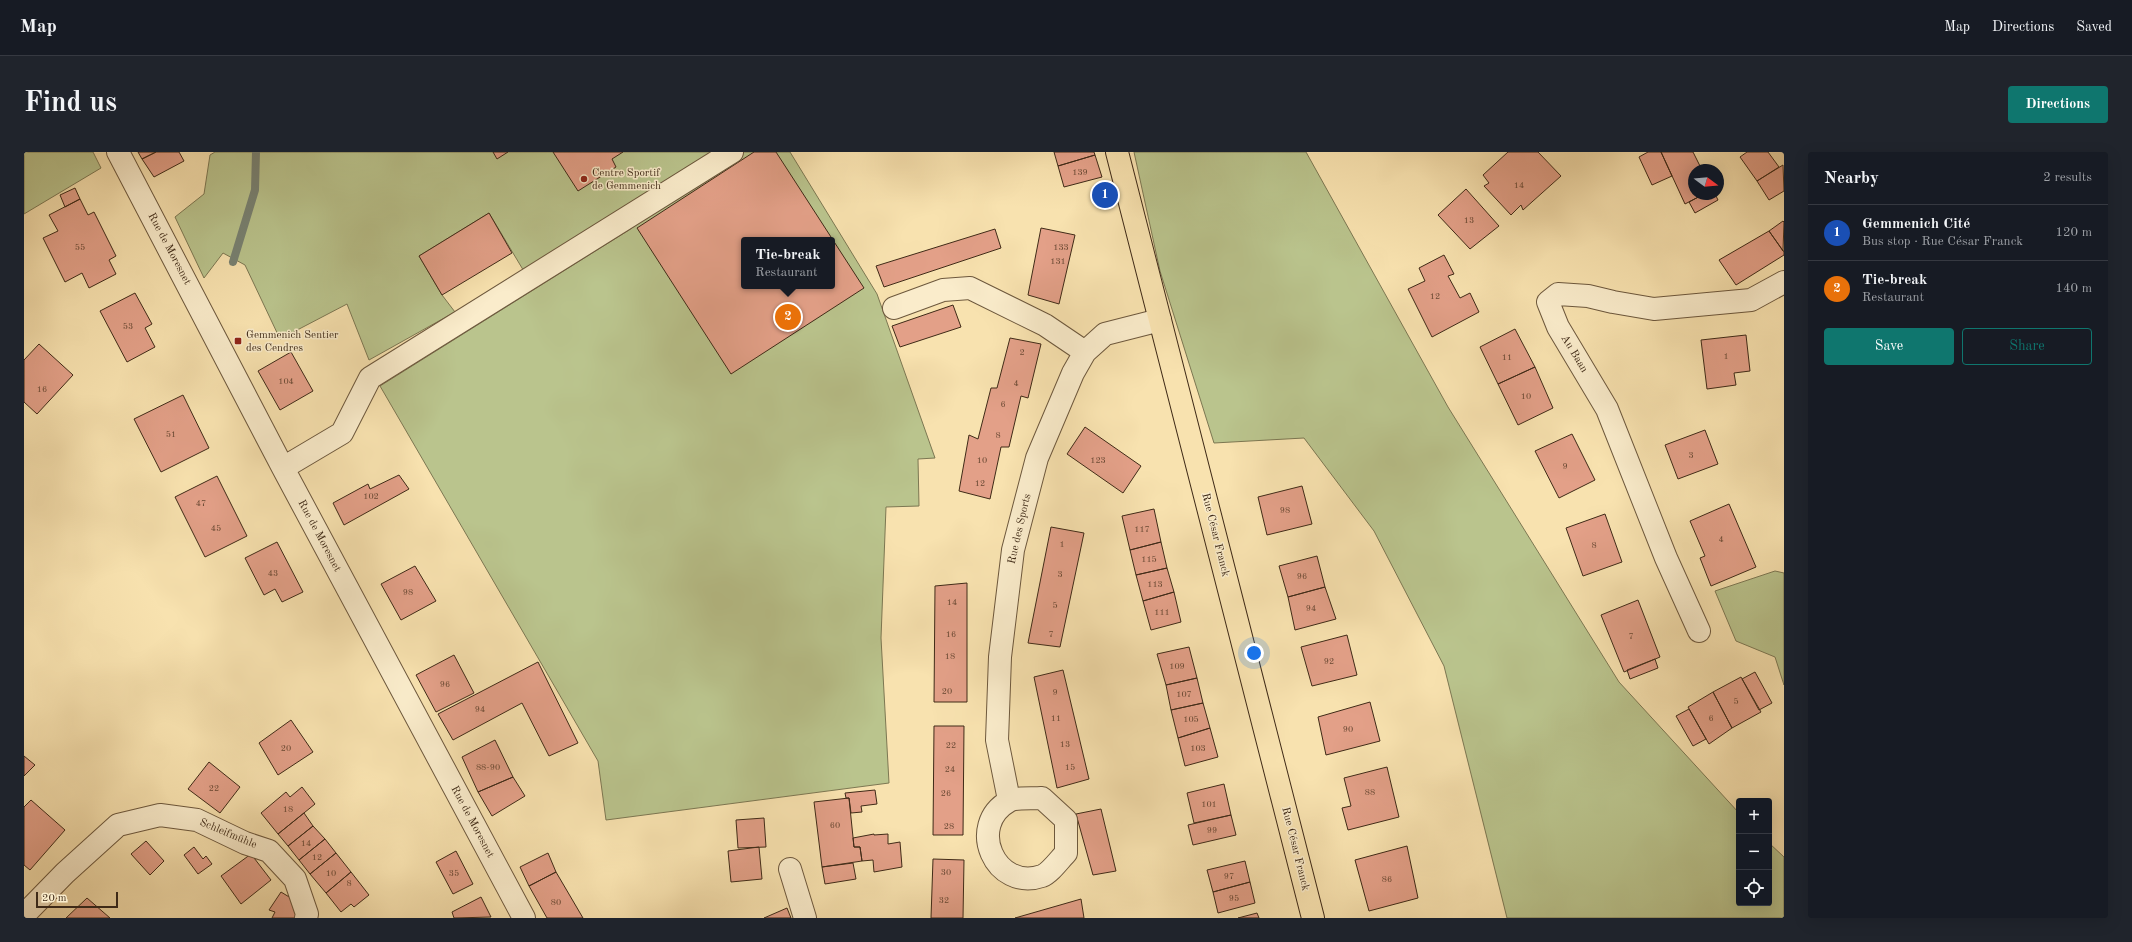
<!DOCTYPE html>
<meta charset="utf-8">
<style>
:root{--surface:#171b24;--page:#20242c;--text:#f1f3f6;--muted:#9ea1a6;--line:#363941;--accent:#0f766e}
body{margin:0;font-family:"Old Standard TT",serif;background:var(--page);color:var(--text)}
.controls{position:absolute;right:12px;bottom:12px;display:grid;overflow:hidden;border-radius:4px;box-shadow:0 4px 16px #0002}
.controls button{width:36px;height:36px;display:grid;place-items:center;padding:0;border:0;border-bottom:1px solid var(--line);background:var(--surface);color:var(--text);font:20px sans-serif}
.compass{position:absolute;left:1664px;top:12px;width:36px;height:36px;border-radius:50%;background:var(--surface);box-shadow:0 4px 16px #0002;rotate:106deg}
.scale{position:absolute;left:12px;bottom:10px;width:82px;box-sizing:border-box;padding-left:4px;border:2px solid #3f2a17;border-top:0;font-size:11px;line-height:14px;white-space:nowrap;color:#3f2a17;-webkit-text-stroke:3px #faeccb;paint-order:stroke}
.you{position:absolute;left:1230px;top:501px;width:14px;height:14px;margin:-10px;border:3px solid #fff;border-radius:50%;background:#1a73e8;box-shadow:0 0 0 6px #1a73e833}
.badge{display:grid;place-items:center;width:26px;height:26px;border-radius:50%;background:var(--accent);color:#fff;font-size:13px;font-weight:700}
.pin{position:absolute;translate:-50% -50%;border:2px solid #fff;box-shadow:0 1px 4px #0006}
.popup{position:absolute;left:717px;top:85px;width:94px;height:52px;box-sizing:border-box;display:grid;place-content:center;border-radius:4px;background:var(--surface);filter:drop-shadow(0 1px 3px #0005);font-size:13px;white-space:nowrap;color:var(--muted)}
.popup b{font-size:15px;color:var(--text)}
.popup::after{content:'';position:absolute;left:50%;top:100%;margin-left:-8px;border:8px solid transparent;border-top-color:var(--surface)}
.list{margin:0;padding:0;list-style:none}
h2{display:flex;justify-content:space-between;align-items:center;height:52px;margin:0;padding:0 16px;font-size:17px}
h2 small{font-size:13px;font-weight:400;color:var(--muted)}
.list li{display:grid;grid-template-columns:26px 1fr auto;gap:12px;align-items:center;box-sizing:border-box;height:56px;padding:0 16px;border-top:1px solid var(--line)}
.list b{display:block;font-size:15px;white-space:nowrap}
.list p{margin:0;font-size:13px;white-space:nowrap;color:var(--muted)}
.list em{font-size:13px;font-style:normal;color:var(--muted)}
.actions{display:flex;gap:8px;padding:12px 16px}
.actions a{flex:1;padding:9px 0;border:1px solid var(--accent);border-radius:4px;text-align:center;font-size:14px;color:var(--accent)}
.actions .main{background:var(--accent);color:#fff}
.icon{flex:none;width:22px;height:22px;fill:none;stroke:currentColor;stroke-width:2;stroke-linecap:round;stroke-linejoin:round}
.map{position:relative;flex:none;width:1760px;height:766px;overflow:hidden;border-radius:4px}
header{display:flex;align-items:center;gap:24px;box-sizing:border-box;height:56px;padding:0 20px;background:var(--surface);border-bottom:1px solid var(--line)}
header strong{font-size:19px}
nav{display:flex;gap:22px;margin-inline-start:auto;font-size:14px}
.intro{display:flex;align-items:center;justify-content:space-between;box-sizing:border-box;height:96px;padding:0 24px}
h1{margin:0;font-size:28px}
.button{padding:10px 18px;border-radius:4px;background:var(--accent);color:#fff;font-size:14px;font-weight:700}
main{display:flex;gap:24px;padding:0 24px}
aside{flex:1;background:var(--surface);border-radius:4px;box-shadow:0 4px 16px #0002}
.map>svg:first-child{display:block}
.green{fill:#bac48d;stroke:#7c7752;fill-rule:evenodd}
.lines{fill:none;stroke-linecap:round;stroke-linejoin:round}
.stream{stroke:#788273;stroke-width:8}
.building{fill:#e3a088;stroke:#3f2a17;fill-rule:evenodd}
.minor-casing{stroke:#6d583d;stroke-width:24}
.major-casing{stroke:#3f2a17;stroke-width:24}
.minor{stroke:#faeccb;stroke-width:22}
.major{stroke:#f8e2af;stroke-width:22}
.poi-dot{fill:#8f2418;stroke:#faeccb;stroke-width:1.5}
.labels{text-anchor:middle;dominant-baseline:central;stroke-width:3;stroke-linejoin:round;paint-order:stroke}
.number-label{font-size:9px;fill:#684833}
.poi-label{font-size:11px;fill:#3f2a17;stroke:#faeccb;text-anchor:start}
.street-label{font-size:11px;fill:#3f2a17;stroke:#faeccb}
</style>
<header>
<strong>Map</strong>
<nav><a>Map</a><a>Directions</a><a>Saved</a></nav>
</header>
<div class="intro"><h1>Find us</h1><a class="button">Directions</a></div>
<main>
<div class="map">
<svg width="1760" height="766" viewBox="0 0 1760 766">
<rect width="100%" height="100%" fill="#f8e2af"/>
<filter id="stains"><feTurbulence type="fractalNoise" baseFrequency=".005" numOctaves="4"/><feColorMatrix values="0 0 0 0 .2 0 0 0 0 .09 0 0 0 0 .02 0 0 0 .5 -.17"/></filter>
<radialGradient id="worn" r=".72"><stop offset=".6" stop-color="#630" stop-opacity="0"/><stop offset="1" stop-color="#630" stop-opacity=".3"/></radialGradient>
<path class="green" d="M 0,0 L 69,0 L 77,16 L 0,62 Z
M 191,0 L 697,0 L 501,121 L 465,61 L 395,104 L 418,143 L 431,160 L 345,208 L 323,152 L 256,187 L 221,113 L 199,101 L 180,126 L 151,65 L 180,42 L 186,3 Z
M 720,0 L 766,0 L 853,142 L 911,306 L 894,307 L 895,354 L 862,355 L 857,486 L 865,631 L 582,668 L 574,609 L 356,234 L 605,78 L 683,22 ZM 720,88 L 808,88 L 808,134 L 720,134 Z
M 1110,0 L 1282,0 L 1424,255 L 1595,530 L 1715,661 L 1715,751 L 1745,751 L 1745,691 L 1760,705 L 1760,766 L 1483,766 L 1420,514 L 1350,379 L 1280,286 L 1190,291 L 1136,119 Z
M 1751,419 L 1760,421 L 1760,533 L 1751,505 L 1712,489 L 1691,439 Z"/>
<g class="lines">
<path class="stream" d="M 209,110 L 231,38 L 232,0"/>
</g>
<path class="building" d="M 114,0 L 132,0 L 118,7 Z
M 132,0 L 155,0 L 160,9 L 130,25 L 118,7 Z
M 469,0 L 484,0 L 473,7 Z
M 529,0 L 599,0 L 588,7 L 592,15 L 554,39 Z
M 730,0 L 752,0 L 840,136 L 707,222 L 613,76 ZM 720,88 L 808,88 L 808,134 L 720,134 Z
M 1030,0 L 1070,0 L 1071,3 L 1034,14 Z
M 1484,0 L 1514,0 L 1537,24 L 1499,58 L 1497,53 L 1487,63 L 1460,34 L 1465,31 L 1459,23 Z
M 1624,0 L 1637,0 L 1648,24 L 1628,33 L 1615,5 Z
M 1637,0 L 1669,0 L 1678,18 L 1670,18 L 1670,42 L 1680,42 L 1661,52 Z
M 1723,0 L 1744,0 L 1755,15 L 1733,29 L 1716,5 Z
M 1071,3 L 1078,25 L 1040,35 L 1034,14 Z
M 1759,13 L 1760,39 L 1745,48 L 1733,29 Z
M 51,36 L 56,47 L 41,55 L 36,43 Z
M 1442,37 L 1475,74 L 1446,97 L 1414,63 Z
M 1680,42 L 1691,42 L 1694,48 L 1671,61 L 1665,50 Z
M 56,47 L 64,63 L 70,60 L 92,104 L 85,108 L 92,122 L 65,136 L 58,121 L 41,130 L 19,86 L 34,79 L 25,63 Z
M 465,61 L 488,101 L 418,143 L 395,104 Z
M 1759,69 L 1760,70 L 1759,99 L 1745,79 Z
M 1017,76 L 1051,83 L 1035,152 L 1004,143 Z
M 971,77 L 977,96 L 860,135 L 852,114 Z
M 1745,79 L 1760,100 L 1760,103 L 1712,133 L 1695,108 Z
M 1420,103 L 1430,122 L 1424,124 L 1436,146 L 1446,141 L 1455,160 L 1408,185 L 1384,137 L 1401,129 L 1395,116 Z
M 111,141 L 128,172 L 121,176 L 131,195 L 103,210 L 76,159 Z
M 929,153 L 937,175 L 876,195 L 868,174 Z
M 1491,177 L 1511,215 L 1474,232 L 1456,195 Z
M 1722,183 L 1726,219 L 1710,221 L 1712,233 L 1683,237 L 1677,188 Z
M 986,186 L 1017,192 L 1004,246 L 997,244 L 985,295 L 977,295 L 966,347 L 935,339 L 945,283 L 954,287 L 967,236 L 973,236 Z
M 15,192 L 49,223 L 13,262 L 0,250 L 0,208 Z
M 267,200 L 289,239 L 256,258 L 234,219 Z
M 1511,215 L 1529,256 L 1494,273 L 1474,232 Z
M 159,243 L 185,296 L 137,320 L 110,267 Z
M 1061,275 L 1117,314 L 1099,341 L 1043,302 Z
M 1681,278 L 1694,312 L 1654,327 L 1641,293 Z
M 1548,282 L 1571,328 L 1535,346 L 1511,299 Z
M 375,323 L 385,337 L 320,373 L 309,351 L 344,332 L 346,337 Z
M 193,324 L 223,384 L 181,405 L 151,345 Z
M 1278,334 L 1288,372 L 1243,383 L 1234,345 Z
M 1705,352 L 1732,415 L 1687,434 L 1676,406 L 1681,404 L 1666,369 Z
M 1130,357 L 1137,390 L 1106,398 L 1098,364 Z
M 1581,362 L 1598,410 L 1559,424 L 1542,376 Z
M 1027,375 L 1060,381 L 1036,495 L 1004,491 Z
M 253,390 L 279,440 L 258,450 L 251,437 L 240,443 L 221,406 Z
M 1137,390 L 1143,416 L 1112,423 L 1106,398 Z
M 1293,404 L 1301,435 L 1264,445 L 1255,414 Z
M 391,414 L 412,449 L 377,468 L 357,432 Z
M 1143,416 L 1150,440 L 1119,449 L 1112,423 Z
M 943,431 L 943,550 L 910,550 L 911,434 Z
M 1301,435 L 1312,467 L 1271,478 L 1264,445 Z
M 1150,440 L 1157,470 L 1127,478 L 1119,449 Z
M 1614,448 L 1636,505 L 1600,520 L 1577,463 Z
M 1323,483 L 1333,523 L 1288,534 L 1277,495 Z
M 1165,495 L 1173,526 L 1142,533 L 1133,502 Z
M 430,503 L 450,541 L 412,560 L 392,523 Z
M 1631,507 L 1634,516 L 1606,527 L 1603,518 Z
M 514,510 L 554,591 L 525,604 L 498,551 L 429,588 L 414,562 Z
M 1039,518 L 1065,627 L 1033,636 L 1010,525 Z
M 1731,520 L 1748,551 L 1735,558 L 1718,527 Z
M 1717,525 L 1737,560 L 1708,576 L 1689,540 Z
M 1173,526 L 1179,551 L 1147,558 L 1142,533 Z
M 1689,540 L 1708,576 L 1685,592 L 1664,555 Z
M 1346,550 L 1356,589 L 1302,603 L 1294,565 Z
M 1179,551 L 1186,576 L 1154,586 L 1147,558 Z
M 1665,557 L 1682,587 L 1669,594 L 1652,564 Z
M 267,568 L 289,600 L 254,623 L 235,591 Z
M 910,574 L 940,574 L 939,683 L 909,683 Z
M 1186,576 L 1194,605 L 1161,614 L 1154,586 Z
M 471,588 L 489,625 L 454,640 L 438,605 Z
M 0,604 L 11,613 L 0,624 Z
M 185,610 L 216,635 L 196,661 L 164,637 Z
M 1363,615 L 1375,665 L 1324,678 L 1318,656 L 1327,654 L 1320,626 Z
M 489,625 L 501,644 L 468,664 L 454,640 Z
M 1200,632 L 1207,663 L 1170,671 L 1163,641 Z
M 278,635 L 291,652 L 254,682 L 237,661 L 262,640 L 266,645 Z
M 851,638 L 853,652 L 837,654 L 838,660 L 827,661 L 825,646 L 822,646 L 821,641 Z
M 825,646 L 830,695 L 836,695 L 838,709 L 798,715 L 790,650 Z
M 7,648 L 41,678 L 6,718 L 0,713 L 0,655 Z
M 1077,657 L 1092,719 L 1069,723 L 1052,662 Z
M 280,661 L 289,674 L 264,694 L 254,682 Z
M 1207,663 L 1212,683 L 1169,693 L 1164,673 Z
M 740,666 L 742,695 L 714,696 L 712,668 Z
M 289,674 L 301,687 L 275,708 L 264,694 Z
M 850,682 L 850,683 L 864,682 L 864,692 L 876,690 L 878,715 L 850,720 L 849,708 L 838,709 L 836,695 L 830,695 L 829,686 Z
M 301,687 L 312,701 L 286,722 L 275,708 Z
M 122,689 L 140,709 L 126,723 L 107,702 Z
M 1383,694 L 1394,746 L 1345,759 L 1331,708 Z
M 170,695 L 179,707 L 182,704 L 188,712 L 174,722 L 160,703 Z
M 735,695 L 738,727 L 707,730 L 704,699 Z
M 432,699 L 449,732 L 429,742 L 412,710 Z
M 312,701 L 327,720 L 302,741 L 286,722 Z
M 524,701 L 532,720 L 505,734 L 496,715 Z
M 227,702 L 247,728 L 217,752 L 197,724 Z
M 909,707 L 940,708 L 939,766 L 907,766 Z
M 1221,709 L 1226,730 L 1189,740 L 1183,718 Z
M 829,711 L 832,727 L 801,732 L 798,715 Z
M 327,720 L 345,743 L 330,755 L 327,752 L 317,760 L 302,741 Z
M 532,720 L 559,766 L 523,766 L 505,734 Z
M 1226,730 L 1231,751 L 1194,761 L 1189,740 Z
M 257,740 L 280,754 L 276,766 L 248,766 L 251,760 L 245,758 Z
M 457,745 L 467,765 L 430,766 L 428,760 Z
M 63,746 L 86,766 L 42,766 Z
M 1057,747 L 1060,766 L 991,766 Z
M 763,756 L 767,766 L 740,766 Z
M 1233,761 L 1235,766 L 1214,766 Z"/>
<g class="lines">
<defs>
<path id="minor" d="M 94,0 L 259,316 L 500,766
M 870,156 L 919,138 L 946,136 L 1021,173 L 1061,200
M 259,316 L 318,281 L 346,226 L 708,0
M 1675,479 L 1642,406 L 1583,257 L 1534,175 L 1524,150 L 1534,142 L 1564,144 L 1589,150 L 1630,157 L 1727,148 L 1760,130
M 1018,646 L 1042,668 L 1042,701 C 1036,707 1026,721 1018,724 C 971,740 942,673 985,649 C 992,645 1009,647 1018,646 Z
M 985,648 L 973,588 L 976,505 L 989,398 L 1013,306 L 1049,221 L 1061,200 L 1081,182 L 1136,168
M 766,717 L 781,766
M 0,763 L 41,721 L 94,673 L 136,663 L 173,668 L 221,691 L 245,699 L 271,727 L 283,762 L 282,766"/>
<path id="major" d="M 1093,0 L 1289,766"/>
</defs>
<use href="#minor" class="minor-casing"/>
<use href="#major" class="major-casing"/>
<use href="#minor" class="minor"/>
<use href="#major" class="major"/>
</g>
<g class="poi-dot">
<circle cx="560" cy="27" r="4"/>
<rect x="210" y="185" width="8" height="8" rx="2"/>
</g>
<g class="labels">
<g class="number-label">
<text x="1056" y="20">139</text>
<text x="1495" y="33">14</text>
<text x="1445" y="68">13</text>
<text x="56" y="95">55</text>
<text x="1037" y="95">133</text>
<text x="1034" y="109">131</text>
<text x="1411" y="144">12</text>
<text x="104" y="174">53</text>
<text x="998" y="200">2</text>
<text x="1702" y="204">1</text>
<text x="1483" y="205">11</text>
<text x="262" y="229">104</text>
<text x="992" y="231">4</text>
<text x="18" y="237">16</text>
<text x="1502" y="244">10</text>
<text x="979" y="252">6</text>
<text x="147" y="282">51</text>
<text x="974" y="283">8</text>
<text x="1667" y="303">3</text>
<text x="958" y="308">10</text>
<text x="1074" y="308">123</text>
<text x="1541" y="314">9</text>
<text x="956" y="331">12</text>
<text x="347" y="344">102</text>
<text x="177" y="351">47</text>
<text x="1261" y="358">98</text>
<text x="192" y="376">45</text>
<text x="1118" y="377">117</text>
<text x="1697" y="387">4</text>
<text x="1038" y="392">1</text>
<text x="1570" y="393">8</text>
<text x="1125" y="407">115</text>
<text x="249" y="421">43</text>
<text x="1036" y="422">3</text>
<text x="1278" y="424">96</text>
<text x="1131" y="432">113</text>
<text x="384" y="440">98</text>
<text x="928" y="450">14</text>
<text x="1031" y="453">5</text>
<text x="1287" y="456">94</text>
<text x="1138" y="460">111</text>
<text x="927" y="482">16</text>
<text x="1027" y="482">7</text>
<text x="1607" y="484">7</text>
<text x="926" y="504">18</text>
<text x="1305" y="509">92</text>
<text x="1153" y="514">109</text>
<text x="421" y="532">96</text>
<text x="923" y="539">20</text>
<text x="1031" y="540">9</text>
<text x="1160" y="542">107</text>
<text x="1712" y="549">5</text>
<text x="456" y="557">94</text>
<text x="1032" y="566">11</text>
<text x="1687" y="566">6</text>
<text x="1167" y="567">105</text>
<text x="1324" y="577">90</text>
<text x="1041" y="592">13</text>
<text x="927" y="593">22</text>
<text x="262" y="596">20</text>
<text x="1174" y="596">103</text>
<text x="464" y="615">88-90</text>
<text x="1046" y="615">15</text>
<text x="926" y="617">24</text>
<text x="190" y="636">22</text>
<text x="1346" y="640">88</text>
<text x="922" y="641">26</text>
<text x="1185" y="652">101</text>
<text x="264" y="657">18</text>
<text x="811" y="673">60</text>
<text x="925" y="674">28</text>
<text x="1188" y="678">99</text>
<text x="282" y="691">14</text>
<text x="293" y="705">12</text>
<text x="922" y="720">30</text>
<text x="307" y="721">10</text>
<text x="430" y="721">35</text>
<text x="1205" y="724">97</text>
<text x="1363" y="727">86</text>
<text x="325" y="731">8</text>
<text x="1210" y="746">95</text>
<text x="920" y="748">32</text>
<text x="532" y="750">80</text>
</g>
<g class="poi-label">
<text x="568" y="21">Centre Sportif<tspan x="568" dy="13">de Gemmenich</tspan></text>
<text x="222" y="183">Gemmenich Sentier<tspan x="222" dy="13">des Cendres</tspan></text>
</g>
<g class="street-label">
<text transform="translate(145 97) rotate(62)">Rue de Moresnet</text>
<text transform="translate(1550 202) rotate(59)">Au Baan</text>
<text transform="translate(996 377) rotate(-77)">Rue des Sports</text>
<text transform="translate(1191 383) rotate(76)">Rue César Franck</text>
<text transform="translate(295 384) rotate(62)">Rue de Moresnet</text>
<text transform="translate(448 670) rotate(62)">Rue de Moresnet</text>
<text transform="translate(204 682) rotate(23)">Schleifmühle</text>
<text transform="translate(1271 697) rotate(76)">Rue César Franck</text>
</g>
</g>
<rect width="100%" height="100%" filter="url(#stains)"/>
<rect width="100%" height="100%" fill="url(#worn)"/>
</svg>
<div class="controls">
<button>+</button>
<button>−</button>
<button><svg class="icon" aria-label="locate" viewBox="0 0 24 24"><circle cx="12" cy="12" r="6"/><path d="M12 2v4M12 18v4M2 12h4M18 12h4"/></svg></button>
</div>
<svg class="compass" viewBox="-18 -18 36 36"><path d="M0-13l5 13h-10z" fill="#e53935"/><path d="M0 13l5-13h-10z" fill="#9ea1a6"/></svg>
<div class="scale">20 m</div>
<div class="you"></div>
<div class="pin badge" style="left:1081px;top:43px;background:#1a4fb4">1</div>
<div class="pin badge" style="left:764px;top:165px;background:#e8710a">2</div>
<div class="popup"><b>Tie-break</b>Restaurant</div>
</div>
<aside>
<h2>Nearby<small>2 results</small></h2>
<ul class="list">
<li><span class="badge" style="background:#1a4fb4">1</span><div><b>Gemmenich Cité</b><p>Bus stop · Rue César Franck</p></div><em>120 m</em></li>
<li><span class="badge" style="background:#e8710a">2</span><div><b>Tie-break</b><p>Restaurant</p></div><em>140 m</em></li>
</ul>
<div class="actions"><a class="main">Save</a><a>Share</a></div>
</aside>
</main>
